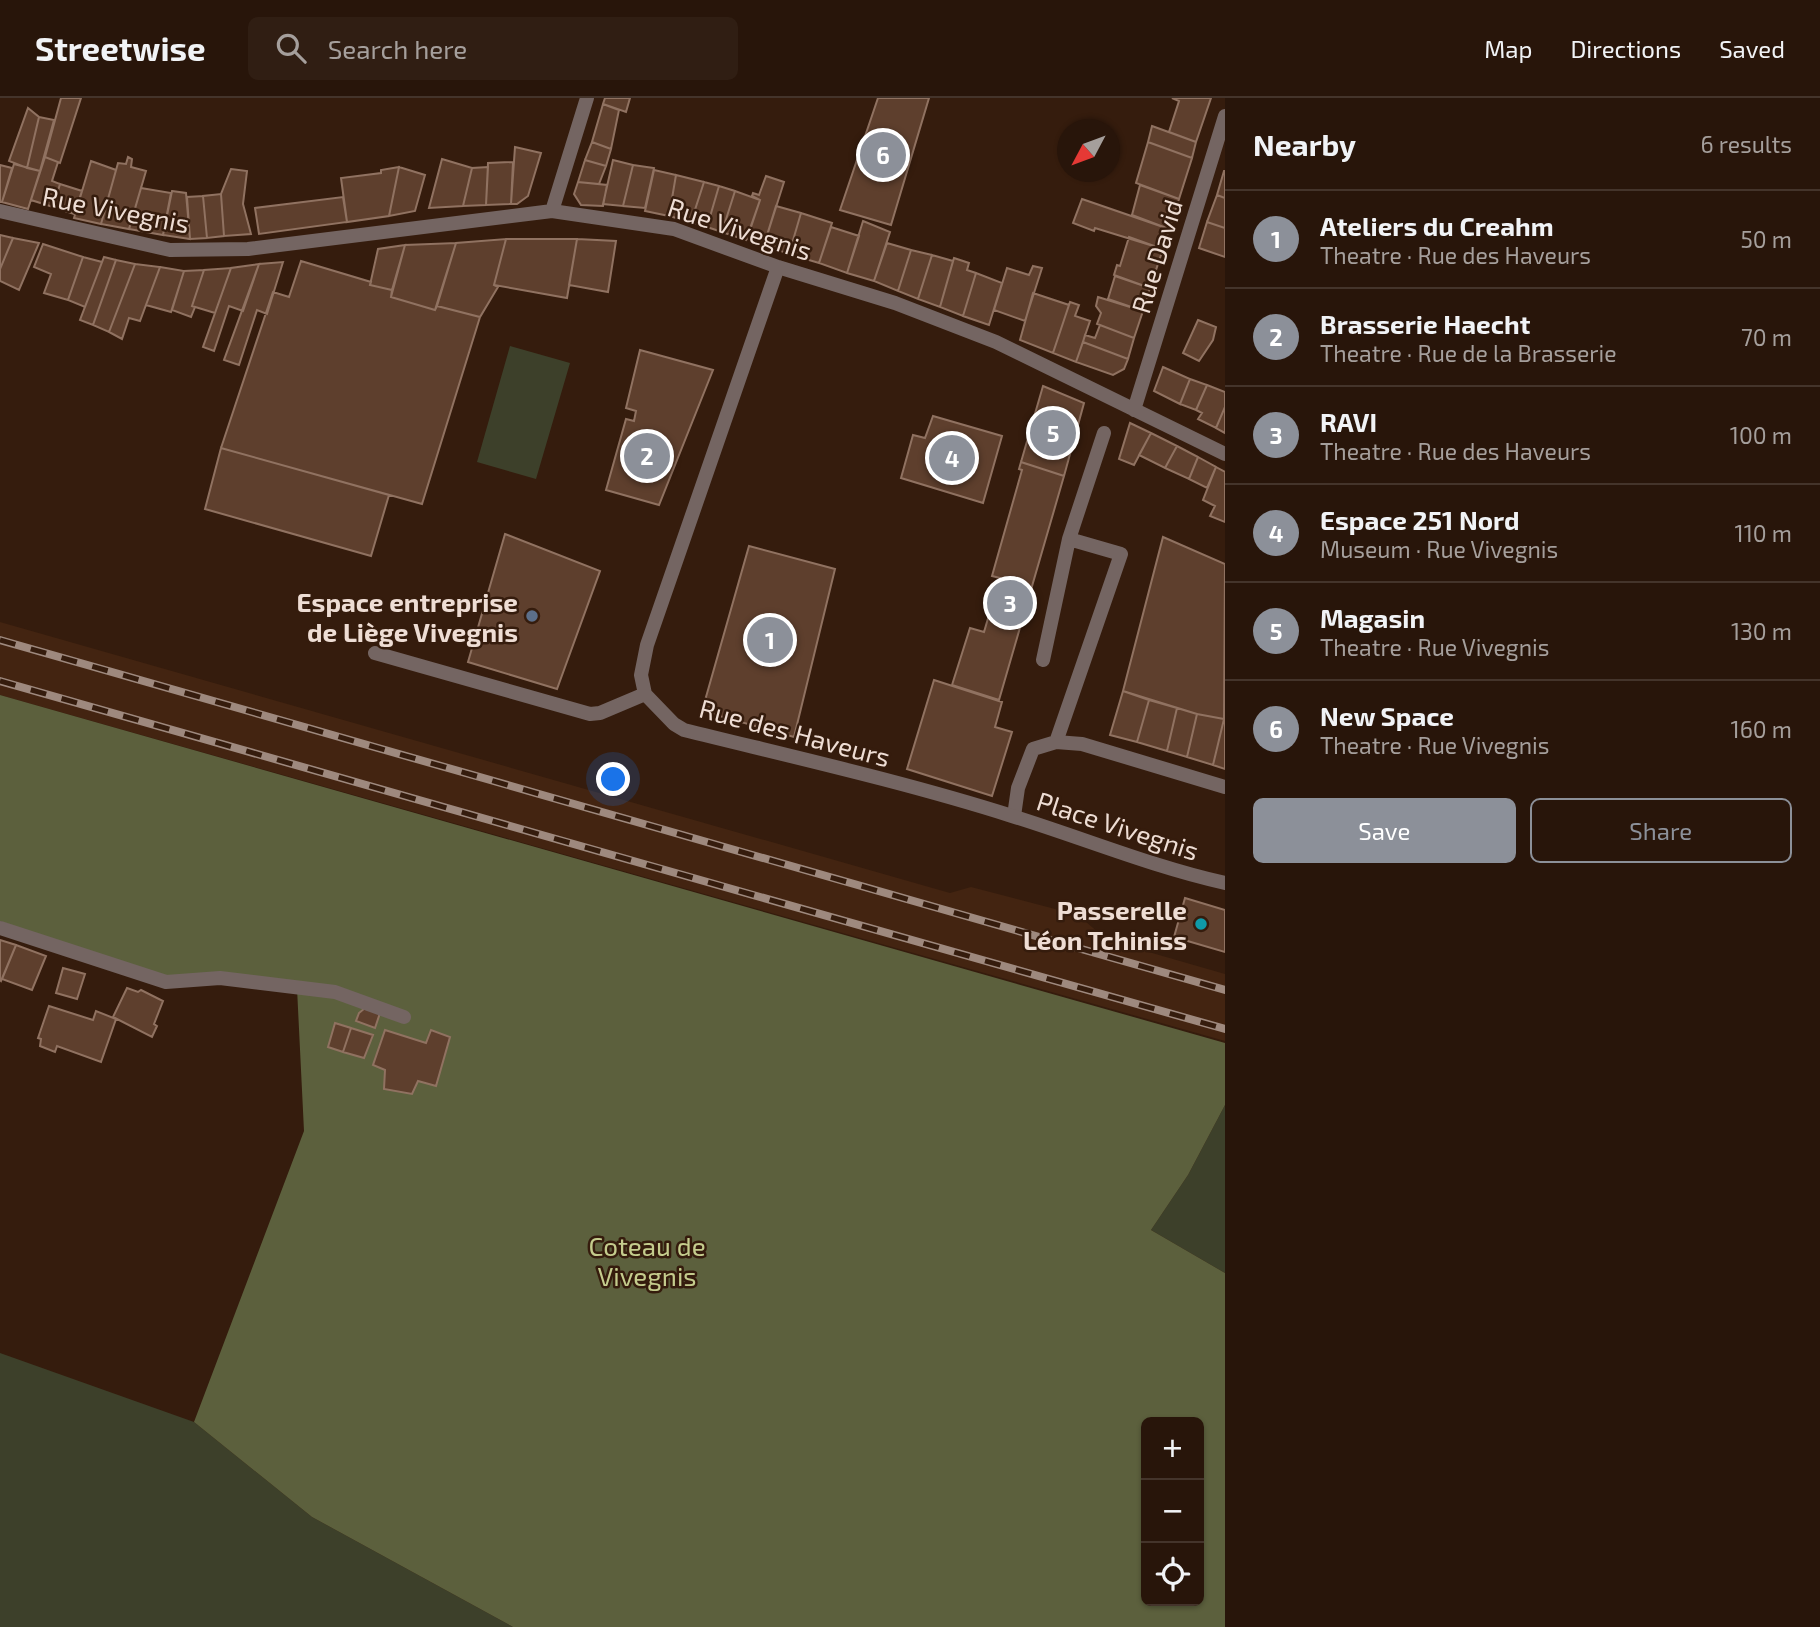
<!DOCTYPE html>
<meta charset="utf-8">
<style>
:root{--surface:#28150a;--page:#301e13;--text:#f1f3f6;--muted:#a59f9c;--line:#44342b;--accent:#8c9099}
body{margin:0;font-family:"Exo 2",sans-serif;background:var(--page);color:var(--text)}
.controls{position:absolute;right:21px;bottom:21px;display:grid;overflow:hidden;border-radius:10px;box-shadow:0 2px 5px #0004}
.controls button{width:63px;height:63px;display:grid;place-items:center;padding:0;border:0;border-bottom:2px solid var(--line);background:var(--surface);color:var(--text);font:35px sans-serif}
.compass{position:absolute;left:1057px;top:21px;width:63px;height:63px;border-radius:50%;background:var(--surface);box-shadow:0 2px 5px #0004;rotate:229deg}
.you{position:absolute;left:614px;top:682px;width:24px;height:24px;margin:-18px;border:5px solid #fff;border-radius:50%;background:#1a73e8;box-shadow:0 0 0 10px #1a73e833}
.badge{display:grid;place-items:center;width:46px;height:46px;border-radius:50%;background:var(--accent);color:#fff;font-size:23px;font-weight:700}
.pin{position:absolute;translate:-50% -50%;border:4px solid #fff;box-shadow:0 2px 7px #0006}
.list{margin:0;padding:0;list-style:none}
h2{display:flex;justify-content:space-between;align-items:center;height:91px;margin:0;padding:0 28px;font-size:30px}
h2 small{font-size:23px;font-weight:400;color:var(--muted)}
.list li{display:grid;grid-template-columns:46px 1fr auto;gap:21px;align-items:center;box-sizing:border-box;height:98px;padding:0 28px;border-top:2px solid var(--line)}
.list b{display:block;font-size:26px;white-space:nowrap}
.list p{margin:0;font-size:23px;white-space:nowrap;color:var(--muted)}
.list em{font-size:23px;font-style:normal;color:var(--muted)}
.actions{display:flex;gap:14px;padding:21px 28px}
.actions a{flex:1;padding:16px 0;border:2px solid var(--accent);border-radius:10px;text-align:center;font-size:24px;color:var(--accent)}
.actions .main{background:var(--accent);color:#fff}
.icon{flex:none;width:38px;height:38px;fill:none;stroke:currentColor;stroke-width:2;stroke-linecap:round;stroke-linejoin:round}
.map{position:relative;flex:none;width:1225px;height:1529px;overflow:hidden}
header{display:flex;align-items:center;gap:42px;box-sizing:border-box;height:98px;padding:0 35px;background:var(--surface);border-bottom:2px solid var(--line)}
header strong{font-size:33px}
nav{display:flex;gap:38px;margin-inline-start:auto;font-size:24px}
.search{width:490px;height:63px;background:var(--page);display:flex;align-items:center;gap:18px;box-sizing:border-box;padding:0 24px;border-radius:10px;color:var(--muted);font-size:26px}
main{display:flex}
aside{flex:1;background:var(--surface)}
.map>svg:first-child{display:block}
.built{fill:#432411}
.green{fill:#3d402a}
.forest{fill:#5c603d;fill-rule:evenodd}
.building{fill:#5e3f2d;stroke:#907261;stroke-width:2}
.lines{fill:none;stroke-linecap:round;stroke-linejoin:round}
.service{stroke:#746562;stroke-width:14}
.minor{stroke:#746562;stroke-width:14}
.rail-casing{stroke:#9e897e;stroke-width:8}
.rail{stroke:#351c0d;stroke-width:5;stroke-dasharray:16;stroke-linecap:butt}
.service-dot{fill:#5c6f8a;stroke:#351c0d;stroke-width:2.5}
.culture-dot{fill:#0f9aa8;stroke:#351c0d;stroke-width:2.5}
.labels{text-anchor:middle;dominant-baseline:central;stroke-width:5;stroke-linejoin:round;paint-order:stroke}
.street-label{font-size:26px;fill:#eeddd4;stroke:#351c0d}
.poi-label{font-size:26px;font-weight:bold;fill:#eeddd4;stroke:#351c0d;text-anchor:end}
.park-label{font-size:26px;fill:#c4cc8d;stroke:#351c0d}
</style>
<header>
<strong>Streetwise</strong>
<div class="search"><svg class="icon" aria-label="search" viewBox="0 0 24 24"><circle cx="10" cy="10" r="6"/><path d="M15 15l6 6"/></svg>Search here</div>
<nav><a>Map</a><a>Directions</a><a>Saved</a></nav>
</header>
<main>
<div class="map">
<svg width="1225" height="1529" viewBox="0 0 1225 1529">
<rect width="100%" height="100%" fill="#351c0d"/>
<path class="built" d="M 0,524 L 950,795 L 971,789 L 1078,817 L 1107,842 L 1225,876 L 1225,943 L 0,597 Z"/>
<path class="green" d="M 510,248 L 570,265 L 536,381 L 477,364 Z
M 1225,1007 L 1225,1175 L 1151,1132 L 1188,1077 Z
M 0,1255 L 194,1324 L 312,1419 L 513,1529 L 0,1529 Z"/>
<path class="forest" d="M 0,597 L 1225,945 L 1225,1007 L 1188,1077 L 1151,1132 L 1225,1175 L 1225,1529 L 513,1529 L 312,1419 L 194,1324 L 304,1033 L 297,890 L 166,884 L 0,823 ZM 1146,1324 L 1199,1324 L 1199,1503 L 1146,1503 Z"/>
<path class="building" d="M 61,0 L 81,0 L 60,65 L 45,59 Z
M 605,0 L 630,0 L 626,14 L 603,6 Z
M 878,0 L 929,0 L 891,127 L 840,112 Z
M 1172,0 L 1211,0 L 1196,44 L 1169,34 L 1179,3 Z
M 603,6 L 619,12 L 611,51 L 592,44 Z
M 28,10 L 39,19 L 27,70 L 9,63 Z
M 39,19 L 54,22 L 40,73 L 27,70 Z
M 1152,28 L 1196,44 L 1192,60 L 1148,44 Z
M 592,44 L 611,51 L 606,68 L 585,62 Z
M 1148,44 L 1192,60 L 1179,101 L 1136,85 Z
M 515,49 L 541,55 L 528,98 L 517,106 L 511,106 Z
M 45,59 L 58,64 L 52,83 L 60,86 L 53,109 L 31,102 Z
M 128,59 L 132,61 L 131,69 L 146,73 L 129,131 L 101,126 L 118,65 L 126,66 Z
M 442,61 L 472,70 L 463,108 L 429,110 Z
M 585,62 L 606,68 L 599,86 L 578,84 Z
M 613,62 L 633,67 L 623,108 L 603,106 Z
M 91,63 L 116,72 L 101,126 L 74,120 Z
M 513,64 L 511,106 L 486,107 L 488,65 Z
M 14,66 L 40,73 L 28,111 L 2,104 Z
M 0,67 L 12,70 L 2,104 L 0,104 Z
M 633,67 L 654,70 L 645,110 L 623,108 Z
M 399,69 L 389,118 L 347,124 L 341,80 L 381,75 L 381,72 Z
M 399,69 L 425,77 L 415,113 L 389,118 Z
M 488,69 L 486,107 L 463,108 L 472,70 Z
M 231,71 L 247,73 L 243,106 L 251,136 L 224,138 L 221,96 Z
M 654,72 L 676,77 L 669,118 L 645,113 Z
M 1224,73 L 1225,73 L 1225,100 L 1217,97 Z
M 676,77 L 704,84 L 691,124 L 669,118 Z
M 766,78 L 784,84 L 764,147 L 747,141 L 760,102 L 752,98 L 753,95 L 759,97 Z
M 578,84 L 607,87 L 603,108 L 581,107 L 574,96 Z
M 704,84 L 719,88 L 707,129 L 691,124 Z
M 60,86 L 82,93 L 74,116 L 53,109 Z
M 1140,87 L 1179,101 L 1169,131 L 1132,117 Z
M 719,88 L 735,93 L 722,134 L 707,129 Z
M 141,90 L 171,95 L 163,137 L 129,131 Z
M 172,93 L 186,95 L 190,141 L 163,137 Z
M 735,93 L 760,102 L 746,142 L 722,134 Z
M 221,96 L 224,138 L 207,140 L 203,98 Z
M 1217,97 L 1225,100 L 1225,130 L 1207,124 Z
M 203,98 L 207,140 L 190,141 L 187,99 Z
M 343,99 L 347,124 L 259,136 L 255,110 Z
M 1082,101 L 1169,131 L 1163,151 L 1095,130 L 1094,133 L 1073,125 Z
M 776,108 L 801,115 L 789,156 L 764,147 Z
M 801,115 L 832,125 L 819,165 L 789,156 Z
M 863,123 L 890,134 L 874,183 L 847,175 Z
M 1207,124 L 1225,130 L 1225,159 L 1199,150 Z
M 831,129 L 859,138 L 847,175 L 819,165 Z
M 0,137 L 13,140 L 0,171 Z
M 1129,139 L 1163,151 L 1150,190 L 1114,177 L 1117,167 L 1120,168 Z
M 13,140 L 39,145 L 19,192 L 0,183 L 0,171 Z
M 506,141 L 494,187 L 498,189 L 480,219 L 437,208 L 456,145 Z
M 506,141 L 577,141 L 567,200 L 494,187 Z
M 577,141 L 616,143 L 608,194 L 569,187 Z
M 456,145 L 435,212 L 391,199 L 405,147 Z
M 887,145 L 911,152 L 898,193 L 874,183 Z
M 43,146 L 83,159 L 68,202 L 44,195 L 51,176 L 34,169 Z
M 405,147 L 392,192 L 370,187 L 378,151 Z
M 911,152 L 932,157 L 918,201 L 898,193 Z
M 932,157 L 953,163 L 940,209 L 918,201 Z
M 83,159 L 102,164 L 85,209 L 68,202 Z
M 104,159 L 116,162 L 93,227 L 80,222 Z
M 954,160 L 969,165 L 967,172 L 976,175 L 963,218 L 940,209 Z
M 116,162 L 135,166 L 109,234 L 93,227 Z
M 301,163 L 371,184 L 370,187 L 392,192 L 391,199 L 435,212 L 437,208 L 480,219 L 422,406 L 221,350 L 273,194 L 289,199 Z
M 283,164 L 267,216 L 257,212 L 239,267 L 224,262 L 259,166 Z
M 135,166 L 160,169 L 140,223 L 129,220 L 122,241 L 109,234 Z
M 259,166 L 243,213 L 229,208 L 214,253 L 203,249 L 231,170 Z
M 1033,168 L 1042,170 L 1025,223 L 994,212 L 1007,170 L 1029,177 Z
M 160,169 L 184,173 L 171,214 L 146,207 Z
M 231,170 L 215,215 L 192,208 L 204,172 Z
M 204,172 L 192,208 L 195,209 L 191,219 L 172,212 L 184,173 Z
M 976,175 L 1002,185 L 989,227 L 963,218 Z
M 1115,178 L 1150,190 L 1143,213 L 1108,201 Z
M 1033,195 L 1069,207 L 1053,255 L 1020,242 Z
M 1098,199 L 1143,213 L 1134,240 L 1097,226 L 1101,215 L 1096,208 Z
M 1070,204 L 1079,207 L 1075,218 L 1090,223 L 1076,264 L 1053,255 Z
M 1198,222 L 1216,229 L 1213,242 L 1199,263 L 1183,255 Z
M 1100,227 L 1134,240 L 1128,261 L 1083,244 L 1085,237 L 1095,240 Z
M 1083,244 L 1128,261 L 1124,271 L 1113,277 L 1076,264 Z
M 640,252 L 713,272 L 659,407 L 606,392 L 626,321 L 634,323 L 636,313 L 626,310 Z
M 1163,269 L 1190,281 L 1180,306 L 1154,293 Z
M 1190,281 L 1207,287 L 1196,312 L 1180,306 Z
M 1207,287 L 1225,294 L 1225,309 L 1216,330 L 1198,321 L 1202,315 L 1196,312 Z
M 1043,288 L 1084,305 L 1064,378 L 1021,364 Z
M 1225,309 L 1225,335 L 1216,330 Z
M 933,318 L 1002,338 L 983,405 L 901,380 L 913,337 L 925,340 Z
M 1130,325 L 1151,335 L 1134,367 L 1119,361 Z
M 1151,335 L 1177,348 L 1165,370 L 1139,357 Z
M 1177,348 L 1198,359 L 1189,381 L 1165,370 Z
M 221,350 L 389,397 L 371,458 L 205,411 Z
M 1198,359 L 1216,369 L 1207,390 L 1189,381 Z
M 1021,364 L 1064,378 L 999,602 L 952,587 L 970,530 L 984,534 L 1000,480 L 992,478 L 1022,372 L 1019,371 Z
M 1216,369 L 1225,374 L 1225,424 L 1210,418 L 1215,408 L 1203,402 Z
M 505,436 L 600,473 L 557,591 L 468,564 Z
M 1163,439 L 1225,466 L 1224,621 L 1197,616 L 1123,593 Z
M 749,448 L 835,471 L 794,639 L 702,613 Z
M 934,582 L 1002,604 L 995,629 L 1012,634 L 992,698 L 907,671 Z
M 1123,593 L 1149,602 L 1137,644 L 1110,637 Z
M 1149,602 L 1177,610 L 1167,653 L 1137,644 Z
M 1177,610 L 1197,616 L 1187,659 L 1167,653 Z
M 1197,616 L 1224,621 L 1213,667 L 1187,659 Z
M 1224,621 L 1225,621 L 1225,671 L 1213,667 Z
M 1185,800 L 1225,812 L 1225,854 L 1174,839 Z
M 0,842 L 16,847 L 1,883 L 0,882 Z
M 16,847 L 46,858 L 32,892 L 2,881 Z
M 63,870 L 85,876 L 77,901 L 56,895 Z
M 127,890 L 138,894 L 141,892 L 163,903 L 154,926 L 157,928 L 152,939 L 113,919 Z
M 49,908 L 93,922 L 96,913 L 116,921 L 101,964 L 57,948 L 55,954 L 40,948 L 41,941 L 38,940 Z
M 365,910 L 380,915 L 375,930 L 356,923 L 359,915 Z
M 335,925 L 351,930 L 343,954 L 328,949 Z
M 351,930 L 373,937 L 364,960 L 343,954 Z
M 385,932 L 426,945 L 431,932 L 450,939 L 436,988 L 418,983 L 412,996 L 384,991 L 385,972 L 373,967 Z"/>
<g class="lines">
<path class="service" d="M 1043,562 L 1069,441
M 1056,644 L 1121,456 L 1069,441 L 1104,335
M 1014,718 L 1018,690 L 1033,651 L 1056,644 L 1082,646 L 1225,689"/>
<path class="minor" d="M 0,113 L 170,152 L 248,151 L 552,113 L 674,131 L 778,169 L 895,205 L 996,244 L 1225,356
M 552,113 L 587,0
M 1134,312 L 1225,18
M 375,555 L 590,616 L 600,615 L 645,596
M 645,596 L 674,626 L 684,632 C 793,659 905,684 1012,718 C 1083,740 1153,769 1225,785
M 645,596 L 641,577 L 647,547 L 778,169
M 0,830 L 166,884 L 220,880 L 335,894 L 404,919"/>
<defs>
<path id="rail" d="M 0,542 L 1225,892
M 0,583 L 1225,931"/>
</defs>
<use href="#rail" class="rail-casing"/>
<use href="#rail" class="rail"/>
</g>
<circle class="service-dot" cx="532" cy="518" r="7"/>
<circle class="culture-dot" cx="1201" cy="826" r="7"/>
<g class="labels">
<g class="street-label">
<text transform="translate(116 111) rotate(11)">Rue Vivegnis</text>
<text transform="translate(740 130) rotate(18)">Rue Vivegnis</text>
<text transform="translate(1156 158) rotate(-73)">Rue David</text>
<text transform="translate(795 634) rotate(15)">Rue des Haveurs</text>
<text transform="translate(1118 727) rotate(18)">Place Vivegnis</text>
</g>
<g class="poi-label">
<text x="518" y="503">Espace entreprise<tspan x="518" dy="30">de Liège Vivegnis</tspan></text>
<text x="1187" y="811">Passerelle<tspan x="1187" dy="30">Léon Tchiniss</tspan></text>
</g>
<g class="park-label">
<text x="647" y="1147">Coteau de<tspan x="647" dy="30">Vivegnis</tspan></text>
</g>
</g>
</svg>
<div class="controls">
<button>+</button>
<button>−</button>
<button><svg class="icon" aria-label="locate" viewBox="0 0 24 24"><circle cx="12" cy="12" r="6"/><path d="M12 2v4M12 18v4M2 12h4M18 12h4"/></svg></button>
</div>
<svg class="compass" viewBox="-18 -18 36 36"><path d="M0-13l5 13h-10z" fill="#e53935"/><path d="M0 13l5-13h-10z" fill="#a59f9c"/></svg>
<div class="you"></div>
<div class="pin badge" style="left:770px;top:542px">1</div>
<div class="pin badge" style="left:647px;top:358px">2</div>
<div class="pin badge" style="left:1010px;top:505px">3</div>
<div class="pin badge" style="left:952px;top:360px">4</div>
<div class="pin badge" style="left:1053px;top:335px">5</div>
<div class="pin badge" style="left:883px;top:57px">6</div>
</div>
<aside>
<h2>Nearby<small>6 results</small></h2>
<ul class="list">
<li><span class="badge">1</span><div><b>Ateliers du Creahm</b><p>Theatre · Rue des Haveurs</p></div><em>50 m</em></li>
<li><span class="badge">2</span><div><b>Brasserie Haecht</b><p>Theatre · Rue de la Brasserie</p></div><em>70 m</em></li>
<li><span class="badge">3</span><div><b>RAVI</b><p>Theatre · Rue des Haveurs</p></div><em>100 m</em></li>
<li><span class="badge">4</span><div><b>Espace 251 Nord</b><p>Museum · Rue Vivegnis</p></div><em>110 m</em></li>
<li><span class="badge">5</span><div><b>Magasin</b><p>Theatre · Rue Vivegnis</p></div><em>130 m</em></li>
<li><span class="badge">6</span><div><b>New Space</b><p>Theatre · Rue Vivegnis</p></div><em>160 m</em></li>
</ul>
<div class="actions"><a class="main">Save</a><a>Share</a></div>
</aside>
</main>
